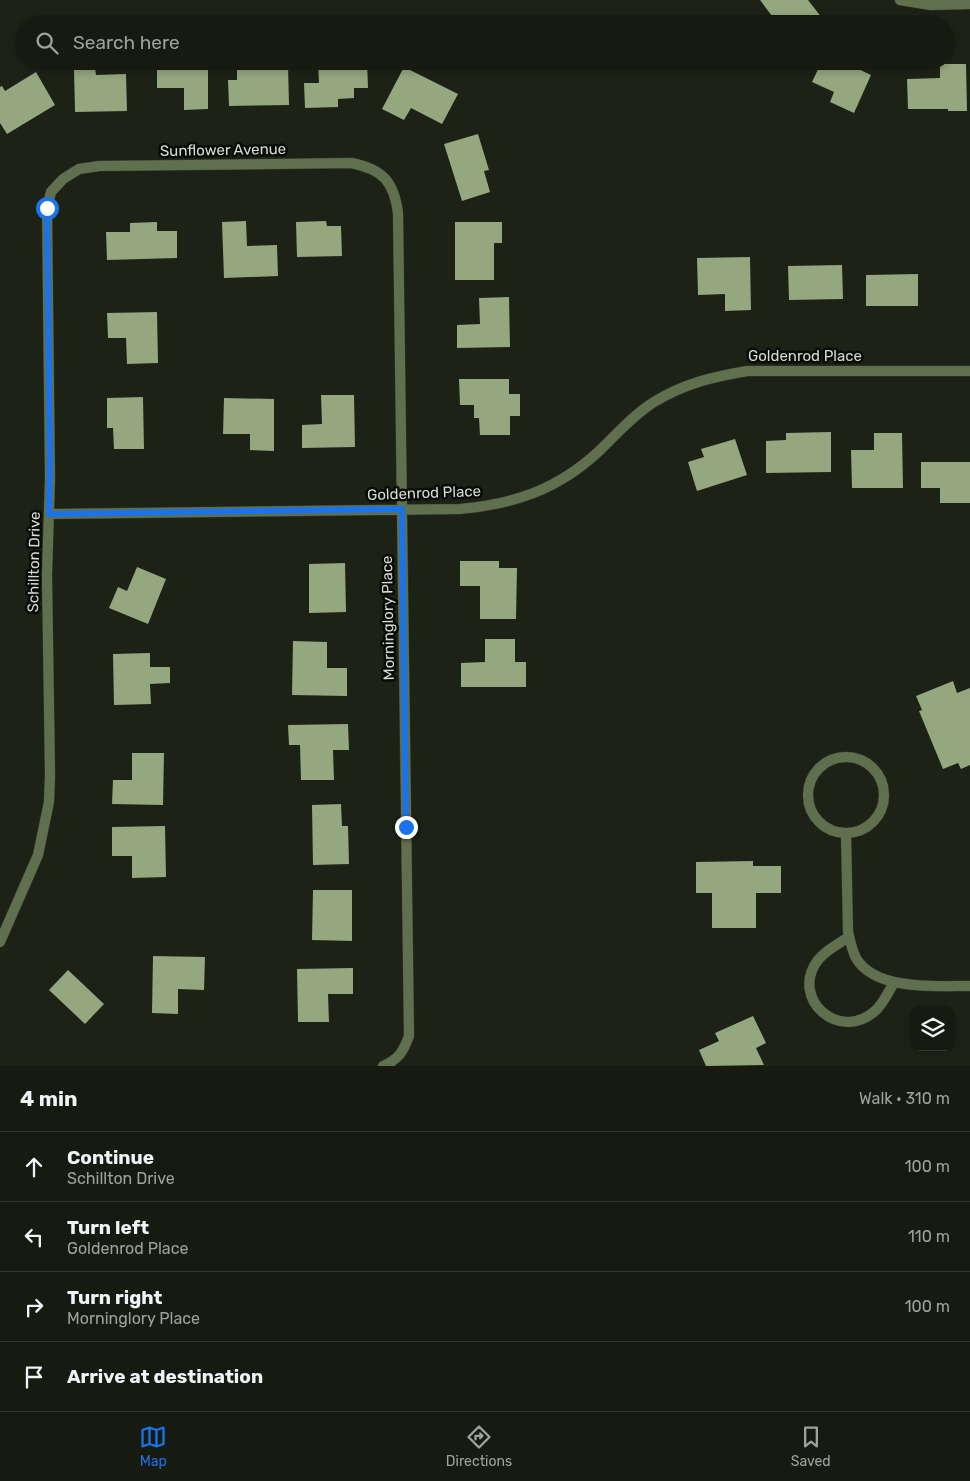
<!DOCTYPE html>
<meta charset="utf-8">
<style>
:root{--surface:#161a10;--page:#1f2319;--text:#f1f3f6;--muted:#9ea19f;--line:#353830;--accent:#1a73e8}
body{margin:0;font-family:Rubik,sans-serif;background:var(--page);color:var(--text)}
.controls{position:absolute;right:15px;bottom:15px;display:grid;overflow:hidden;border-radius:10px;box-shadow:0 2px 8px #0003}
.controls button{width:45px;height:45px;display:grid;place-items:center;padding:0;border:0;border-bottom:1px solid var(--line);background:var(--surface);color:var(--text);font:25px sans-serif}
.stop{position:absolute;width:15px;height:15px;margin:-11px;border:4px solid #1a73e8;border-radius:50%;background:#fff}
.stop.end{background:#1a73e8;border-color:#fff;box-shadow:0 1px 5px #0008}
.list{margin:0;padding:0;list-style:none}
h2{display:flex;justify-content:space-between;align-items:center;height:65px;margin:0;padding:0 20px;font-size:21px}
h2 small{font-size:16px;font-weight:400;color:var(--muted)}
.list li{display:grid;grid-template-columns:32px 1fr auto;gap:15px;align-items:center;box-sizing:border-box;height:70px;padding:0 20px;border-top:1px solid var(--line)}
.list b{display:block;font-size:19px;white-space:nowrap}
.list p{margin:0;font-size:16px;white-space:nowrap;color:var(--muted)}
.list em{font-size:16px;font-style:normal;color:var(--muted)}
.icon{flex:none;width:28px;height:28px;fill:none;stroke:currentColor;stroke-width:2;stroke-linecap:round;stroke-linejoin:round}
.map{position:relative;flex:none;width:970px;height:1066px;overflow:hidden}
.search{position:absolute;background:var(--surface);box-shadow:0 2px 8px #0003;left:15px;right:15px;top:15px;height:55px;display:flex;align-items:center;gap:12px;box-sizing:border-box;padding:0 18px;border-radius:28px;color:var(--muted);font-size:19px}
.sheet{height:345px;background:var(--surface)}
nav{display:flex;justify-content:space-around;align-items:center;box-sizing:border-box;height:70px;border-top:1px solid var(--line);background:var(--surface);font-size:14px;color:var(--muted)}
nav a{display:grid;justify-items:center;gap:2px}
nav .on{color:var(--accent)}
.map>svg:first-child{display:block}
.building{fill:#94a77e}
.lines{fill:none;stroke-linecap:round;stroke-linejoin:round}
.street-casing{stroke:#373c30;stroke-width:11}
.street{stroke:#60704e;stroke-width:10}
.route{stroke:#1a73e8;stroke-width:6}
.labels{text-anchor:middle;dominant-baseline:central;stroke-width:5;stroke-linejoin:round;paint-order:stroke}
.street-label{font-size:15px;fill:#d7dbd3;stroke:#080b06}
</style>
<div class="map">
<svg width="970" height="1066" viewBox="0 0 970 1066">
<rect width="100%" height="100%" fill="#1d2216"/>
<path class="building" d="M 760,0 L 808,0 L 822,18 L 815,24 L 778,24 Z
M 157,61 L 208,61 L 208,109 L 184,110 L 184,88 L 157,88 Z
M 318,61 L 367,61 L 368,88 L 354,88 L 354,98 L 338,99 L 338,107 L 305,108 L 304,83 L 319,83 Z
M 822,61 L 851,61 L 850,65 L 871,75 L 854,113 L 830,102 L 834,92 L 812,82 Z
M 940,64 L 966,64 L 967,111 L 948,111 L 948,109 L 908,109 L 907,79 L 940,78 Z
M 288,65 L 289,105 L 229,106 L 228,80 L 237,80 L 237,67 Z
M 404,67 L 458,94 L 442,124 L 411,108 L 404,120 L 382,109 Z
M 95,68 L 96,75 L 126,74 L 127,111 L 75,112 L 74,69 Z
M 36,72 L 55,105 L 7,134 L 0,123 L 0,87 L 2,86 L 5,91 Z
M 478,134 L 489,170 L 484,171 L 490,192 L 462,201 L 444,144 Z
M 246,221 L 247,246 L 277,245 L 278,276 L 224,278 L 222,222 Z
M 326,221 L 327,226 L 341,226 L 342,256 L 297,257 L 296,222 Z
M 157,222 L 157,231 L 177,231 L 177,258 L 107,260 L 106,232 L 130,232 L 130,223 Z
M 455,222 L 502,222 L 502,243 L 494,243 L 494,280 L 455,280 Z
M 750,257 L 751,310 L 725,311 L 725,294 L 698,295 L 697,258 Z
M 842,265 L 843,299 L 789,300 L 788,266 Z
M 918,274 L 918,306 L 866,306 L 866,275 Z
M 509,297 L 510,347 L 457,348 L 457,325 L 480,324 L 479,298 Z
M 157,312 L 158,363 L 127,364 L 126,338 L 108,338 L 107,313 Z
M 459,379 L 509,379 L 509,394 L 520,394 L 520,416 L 510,416 L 510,435 L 480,435 L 479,418 L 474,418 L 474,405 L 460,405 Z
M 321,395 L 354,395 L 355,447 L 302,448 L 302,425 L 322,424 Z
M 143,397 L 144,449 L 114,449 L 113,428 L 107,428 L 107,398 Z
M 224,398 L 274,399 L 274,451 L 250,450 L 250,434 L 223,434 Z
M 831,432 L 831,472 L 766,473 L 766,441 L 786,440 L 786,433 Z
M 874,433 L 902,433 L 903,488 L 852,488 L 851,450 L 874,450 Z
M 735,439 L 747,475 L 697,491 L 688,462 L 704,457 L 701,449 Z
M 921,462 L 970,462 L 970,503 L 940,503 L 940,488 L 921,488 Z
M 460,561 L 499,561 L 499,568 L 517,568 L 516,619 L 480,619 L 480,586 L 460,586 Z
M 345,563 L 346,612 L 309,613 L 309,564 Z
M 137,567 L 166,579 L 148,624 L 109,608 L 118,587 L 127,591 Z
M 485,639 L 515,639 L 515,662 L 526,662 L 526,687 L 461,687 L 461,663 L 485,662 Z
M 293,641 L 327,642 L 327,668 L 347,668 L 347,696 L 292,695 Z
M 150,653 L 150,667 L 170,667 L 170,683 L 150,684 L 151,704 L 114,705 L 113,654 Z
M 953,681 L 957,693 L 970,688 L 970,765 L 961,769 L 958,763 L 943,769 L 919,711 L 922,710 L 916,696 Z
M 348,724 L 349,750 L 333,750 L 334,780 L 301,780 L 300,745 L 289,745 L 288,725 Z
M 132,753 L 164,753 L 163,805 L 112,804 L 113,780 L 132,780 Z
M 341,804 L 342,826 L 348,826 L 349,864 L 313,865 L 312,805 Z
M 165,826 L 166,877 L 132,878 L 132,856 L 112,856 L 112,827 Z
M 753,861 L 753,866 L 781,866 L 781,893 L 756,893 L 756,928 L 712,928 L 712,893 L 696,893 L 696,862 Z
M 313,890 L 352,890 L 352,941 L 312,940 Z
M 153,956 L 205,957 L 204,990 L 178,989 L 178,1014 L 152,1013 Z
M 353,968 L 353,994 L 328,994 L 329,1022 L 298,1022 L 297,969 Z
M 68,970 L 104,1004 L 85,1024 L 49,990 Z
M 753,1016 L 766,1043 L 756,1048 L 764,1065 L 706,1066 L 699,1050 L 719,1041 L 715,1033 Z"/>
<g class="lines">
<defs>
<path id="street" d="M 900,0 L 931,5 L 970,4
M 49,514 L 460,509 C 514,504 557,490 598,452 C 616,435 633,415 654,402 C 685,383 713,377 747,371 L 970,371
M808 795a38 38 0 1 1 76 0a38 38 0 1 1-76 0Z
M 846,833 L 848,932 C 850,941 852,950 856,958 C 875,991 937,986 970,986
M 849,937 C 838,944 826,950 818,960 C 789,998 839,1043 875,1011 C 883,1004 888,992 894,983
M 0,942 L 38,855 L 49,802 L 50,774 L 47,575 L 50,478 L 47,208 L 51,192 L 63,179 L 79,169 L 99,166 L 351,163 C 382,169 394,181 398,213 L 409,1036 C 403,1052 399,1059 383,1066"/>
</defs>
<use href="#street" class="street-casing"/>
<use href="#street" class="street"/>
</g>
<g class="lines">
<path class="route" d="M 47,208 L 50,460 L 49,514 L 402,509 L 406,827"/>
</g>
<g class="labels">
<g class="street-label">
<text transform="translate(223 150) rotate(-1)">Sunflower Avenue</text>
<text x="805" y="356">Goldenrod Place</text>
<text transform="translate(424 493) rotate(-2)">Goldenrod Place</text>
<text transform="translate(34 562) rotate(-89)">Schillton Drive</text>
<text transform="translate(388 618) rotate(-91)">Morninglory Place</text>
</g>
</g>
</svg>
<div class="controls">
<button><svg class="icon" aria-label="layers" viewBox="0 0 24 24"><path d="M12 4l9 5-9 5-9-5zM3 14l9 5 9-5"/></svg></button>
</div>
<div class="stop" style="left:47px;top:208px"></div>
<div class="stop end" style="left:406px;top:827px"></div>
<div class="search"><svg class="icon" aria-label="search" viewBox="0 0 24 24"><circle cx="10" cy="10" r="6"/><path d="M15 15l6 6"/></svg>Search here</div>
</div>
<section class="sheet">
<h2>4 min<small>Walk · 310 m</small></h2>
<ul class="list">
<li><svg class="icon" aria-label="ahead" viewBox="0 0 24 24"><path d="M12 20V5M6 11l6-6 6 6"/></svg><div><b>Continue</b><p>Schillton Drive</p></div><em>100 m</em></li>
<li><svg class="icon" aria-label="left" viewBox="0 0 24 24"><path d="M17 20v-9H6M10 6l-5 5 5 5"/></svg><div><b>Turn left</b><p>Goldenrod Place</p></div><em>110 m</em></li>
<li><svg class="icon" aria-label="right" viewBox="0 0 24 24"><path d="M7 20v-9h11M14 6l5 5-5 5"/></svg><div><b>Turn right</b><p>Morninglory Place</p></div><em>100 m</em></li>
<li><svg class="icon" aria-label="arrive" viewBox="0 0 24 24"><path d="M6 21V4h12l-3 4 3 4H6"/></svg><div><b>Arrive at destination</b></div></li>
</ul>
</section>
<nav>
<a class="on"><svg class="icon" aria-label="map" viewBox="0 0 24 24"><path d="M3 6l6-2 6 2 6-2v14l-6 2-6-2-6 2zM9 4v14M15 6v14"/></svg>Map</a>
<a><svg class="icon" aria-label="directions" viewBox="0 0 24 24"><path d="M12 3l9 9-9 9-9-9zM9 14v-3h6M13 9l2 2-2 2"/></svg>Directions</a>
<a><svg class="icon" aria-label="saved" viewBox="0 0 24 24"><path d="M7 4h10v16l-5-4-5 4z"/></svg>Saved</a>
</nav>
